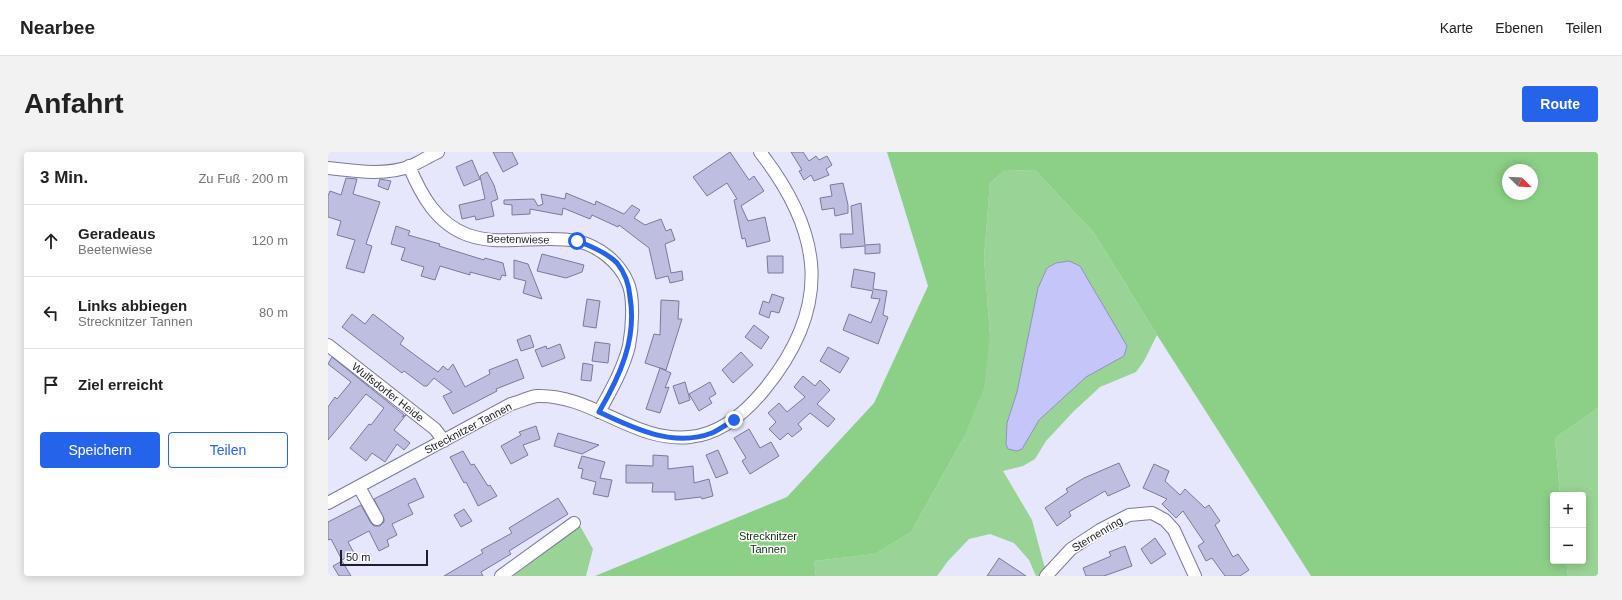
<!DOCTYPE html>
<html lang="de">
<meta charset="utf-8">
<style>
:root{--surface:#fff;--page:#f2f2f2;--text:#222;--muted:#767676;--line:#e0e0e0;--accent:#2563eb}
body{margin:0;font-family:Arial,sans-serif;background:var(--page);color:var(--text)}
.controls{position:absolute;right:12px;bottom:12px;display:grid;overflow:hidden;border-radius:4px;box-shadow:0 2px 10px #0003}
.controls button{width:36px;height:36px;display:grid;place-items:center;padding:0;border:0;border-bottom:1px solid var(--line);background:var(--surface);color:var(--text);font:20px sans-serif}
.compass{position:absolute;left:1174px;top:12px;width:36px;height:36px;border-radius:50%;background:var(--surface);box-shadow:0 2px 10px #0003;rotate:114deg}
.scale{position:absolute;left:12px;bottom:10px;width:88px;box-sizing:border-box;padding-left:4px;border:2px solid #1f1f2c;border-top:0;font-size:11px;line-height:14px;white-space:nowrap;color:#1f1f2c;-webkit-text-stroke:3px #fff;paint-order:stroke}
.stop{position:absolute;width:12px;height:12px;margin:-9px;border:3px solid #2563eb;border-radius:50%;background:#fff}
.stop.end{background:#2563eb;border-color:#fff;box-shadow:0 1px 4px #0008}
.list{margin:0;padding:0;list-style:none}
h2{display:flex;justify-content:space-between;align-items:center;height:52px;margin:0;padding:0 16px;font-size:17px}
h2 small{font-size:13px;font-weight:400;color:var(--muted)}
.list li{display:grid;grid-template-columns:26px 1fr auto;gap:12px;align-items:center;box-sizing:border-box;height:72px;padding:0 16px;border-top:1px solid var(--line)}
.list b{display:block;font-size:15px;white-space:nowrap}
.list p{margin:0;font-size:13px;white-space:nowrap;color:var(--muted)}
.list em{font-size:13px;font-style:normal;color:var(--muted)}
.actions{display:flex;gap:8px;padding:12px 16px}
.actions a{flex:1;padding:9px 0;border:1px solid var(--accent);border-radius:4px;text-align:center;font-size:14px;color:var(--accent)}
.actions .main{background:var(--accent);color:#fff}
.icon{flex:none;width:22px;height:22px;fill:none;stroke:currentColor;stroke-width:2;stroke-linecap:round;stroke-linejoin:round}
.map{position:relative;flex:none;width:1270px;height:424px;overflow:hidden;border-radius:4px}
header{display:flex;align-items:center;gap:24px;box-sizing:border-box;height:56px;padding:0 20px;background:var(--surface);border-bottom:1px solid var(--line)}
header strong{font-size:19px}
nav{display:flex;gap:22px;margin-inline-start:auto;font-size:14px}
.intro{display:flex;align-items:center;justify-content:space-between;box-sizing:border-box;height:96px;padding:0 24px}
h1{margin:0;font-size:28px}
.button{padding:10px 18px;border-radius:4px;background:var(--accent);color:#fff;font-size:14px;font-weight:700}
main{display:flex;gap:24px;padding:0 24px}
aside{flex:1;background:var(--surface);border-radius:4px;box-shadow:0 2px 10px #0003}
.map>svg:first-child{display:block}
.green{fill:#99d395}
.forest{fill:#8cd087;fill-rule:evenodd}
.water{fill:#c4c5f9;stroke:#9293bc}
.building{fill:#bdbee0;stroke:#797a99}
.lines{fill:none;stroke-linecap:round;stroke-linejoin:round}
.minor-casing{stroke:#7a7b9a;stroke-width:14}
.minor{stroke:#fff;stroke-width:12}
.route{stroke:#2563eb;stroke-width:5}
.labels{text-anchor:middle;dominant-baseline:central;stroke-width:3;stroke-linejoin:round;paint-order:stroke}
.street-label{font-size:11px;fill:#1f1f2c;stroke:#fff}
.park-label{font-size:11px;fill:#073707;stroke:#fff}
</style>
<header>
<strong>Nearbee</strong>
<nav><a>Karte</a><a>Ebenen</a><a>Teilen</a></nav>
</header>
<div class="intro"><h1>Anfahrt</h1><a class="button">Route</a></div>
<main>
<aside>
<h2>3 Min.<small>Zu Fuß · 200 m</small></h2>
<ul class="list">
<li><svg class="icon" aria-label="ahead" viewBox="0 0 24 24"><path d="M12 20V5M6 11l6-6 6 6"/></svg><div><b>Geradeaus</b><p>Beetenwiese</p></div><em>120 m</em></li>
<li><svg class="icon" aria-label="left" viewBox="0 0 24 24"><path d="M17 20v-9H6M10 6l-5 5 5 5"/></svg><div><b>Links abbiegen</b><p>Strecknitzer Tannen</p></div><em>80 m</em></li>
<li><svg class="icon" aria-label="arrive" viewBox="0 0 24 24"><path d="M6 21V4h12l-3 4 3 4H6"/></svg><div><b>Ziel erreicht</b></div></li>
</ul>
<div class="actions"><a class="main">Speichern</a><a>Teilen</a></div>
</aside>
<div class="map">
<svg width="1270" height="424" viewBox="0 0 1270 424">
<rect width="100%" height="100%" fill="#e6e7fd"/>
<path class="green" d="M 707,18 L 766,81 L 829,183 L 816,209 L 808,220 L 772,235 L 746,259 L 718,289 L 707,307 L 695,314 L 675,319 L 704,368 L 716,413 L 723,424 L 708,424 L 701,408 L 686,391 L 662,382 L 641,387 L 620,409 L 609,424 L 488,424 L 486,409 L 547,402 L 583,380 L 635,287 L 662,182 L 656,106 L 662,31 L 676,19 Z
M 1270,256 L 1270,424 L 1240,424 L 1238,409 L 1255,409 L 1255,343 L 1232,343 L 1227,286 Z
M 252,374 L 265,397 L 258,424 L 185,424 Z"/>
<path class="forest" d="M 559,0 L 1270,0 L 1270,256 L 1227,286 L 1232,343 L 1225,343 L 1225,409 L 1238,409 L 1240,424 L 983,424 L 829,183 L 766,81 L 707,18 L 676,19 L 662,31 L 656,106 L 662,182 L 656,236 L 635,287 L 583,380 L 547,402 L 486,409 L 488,424 L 267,424 L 459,345 L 546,251 L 600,134 ZM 1180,18 L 1204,18 L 1204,42 L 1180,42 Z"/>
<path class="water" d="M 741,109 L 752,114 L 799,194 L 796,204 L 758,225 L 711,268 L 694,297 L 689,299 L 680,297 L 678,292 L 679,271 L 689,240 L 710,136 L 719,116 L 728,111 Z"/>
<path class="building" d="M 165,0 L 184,0 L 190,12 L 175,20 Z
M 402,0 L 421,28 L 426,24 L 436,39 L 413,54 L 420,69 L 437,65 L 442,89 L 419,95 L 417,86 L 414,87 L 406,48 L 409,47 L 399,31 L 379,44 L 365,25 Z
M 463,0 L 475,0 L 481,9 L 488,4 L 491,8 L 499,4 L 504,13 L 498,17 L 501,23 L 486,29 L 483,23 L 476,28 L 471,19 L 474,18 Z
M 144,8 L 152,27 L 136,34 L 128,15 Z
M 159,20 L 166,33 L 170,47 L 163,50 L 166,64 L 148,68 L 147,64 L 134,67 L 131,53 L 157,47 L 152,24 Z
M 18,26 L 29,27 L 25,42 L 52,50 L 38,92 L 44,94 L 36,121 L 18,116 L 27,88 L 9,83 L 13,69 L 0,65 L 0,44 L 2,39 L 13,43 Z
M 52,27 L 63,29 L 60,38 L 50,34 Z
M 515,31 L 520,53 L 520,61 L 507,64 L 506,56 L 494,58 L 492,46 L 504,44 L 502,33 Z
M 238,41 L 267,53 L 268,49 L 296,62 L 304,53 L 312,58 L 306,66 L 317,73 L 333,67 L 338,79 L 343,77 L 347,88 L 337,92 L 343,121 L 354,119 L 355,128 L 342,131 L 340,124 L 328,127 L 321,96 L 291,73 L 290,75 L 264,63 L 262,67 L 235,56 L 234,63 L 202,57 L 202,62 L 184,63 L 184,53 L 176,52 L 176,48 L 206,47 L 210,54 L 215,52 L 213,42 L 237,47 Z
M 533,51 L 537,93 L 552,92 L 552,101 L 537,102 L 537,94 L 513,96 L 512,82 L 525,82 L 523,54 Z
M 68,74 L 82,79 L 80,83 L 112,92 L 111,94 L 156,108 L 157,106 L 175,111 L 178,124 L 174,123 L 172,128 L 142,120 L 142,123 L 112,114 L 107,128 L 93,124 L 96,115 L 73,108 L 77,96 L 63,92 Z
M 214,102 L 256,113 L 254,120 L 238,126 L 209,119 Z
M 439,104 L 455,104 L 455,121 L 440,121 Z
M 186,108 L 200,112 L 214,147 L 195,141 L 198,129 L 186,126 Z
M 526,117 L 547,121 L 545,137 L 559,139 L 555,163 L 560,165 L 550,192 L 515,178 L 521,162 L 543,171 L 552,147 L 543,146 L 545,139 L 523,135 Z
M 444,142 L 456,146 L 451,161 L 443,159 L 441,166 L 431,162 L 435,149 L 441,151 Z
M 259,147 L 272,149 L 268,176 L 255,174 Z
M 333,148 L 351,149 L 350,167 L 354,167 L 338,218 L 317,211 L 326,182 L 332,183 Z
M 24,162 L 37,172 L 45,162 L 76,186 L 72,192 L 110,220 L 115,214 L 120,218 L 125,212 L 137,235 L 162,222 L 161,218 L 189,207 L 196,226 L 168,237 L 169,239 L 125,262 L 115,244 L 124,240 L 106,226 L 99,234 L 96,234 L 76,219 L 74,221 L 14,175 Z
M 426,173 L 441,185 L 433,197 L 417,185 Z
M 202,183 L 206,195 L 193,199 L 189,188 Z
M 267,190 L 282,192 L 280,211 L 264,209 Z
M 232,192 L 237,206 L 214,215 L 207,198 L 218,194 L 219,197 Z
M 500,195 L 521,206 L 512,221 L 492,209 Z
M 413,200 L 425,213 L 405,231 L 394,218 Z
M 4,205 L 76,263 L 74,265 L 78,263 L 66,278 L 82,291 L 76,298 L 69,292 L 57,310 L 44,301 L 38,309 L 22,296 L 41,272 L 43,273 L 56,256 L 38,242 L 0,288 L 0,255 L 7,245 L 9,247 L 23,230 L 0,212 Z
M 255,211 L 265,213 L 263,229 L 253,228 Z
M 332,216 L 343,221 L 337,236 L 341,235 L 332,261 L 318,257 Z
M 475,224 L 487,234 L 492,228 L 502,238 L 489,252 L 507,267 L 500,275 L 482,261 L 470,272 L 474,277 L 464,285 L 460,281 L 452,288 L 441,277 L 448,270 L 440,261 L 451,251 L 459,260 L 477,245 L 466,235 Z
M 357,230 L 362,248 L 351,252 L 345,234 Z
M 382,230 L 388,242 L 381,246 L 384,251 L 371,259 L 361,242 Z
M 208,274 L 212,287 L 195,293 L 200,303 L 183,312 L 173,294 L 193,283 L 191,280 Z
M 421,277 L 432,296 L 443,290 L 451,304 L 422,322 L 414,309 L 418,306 L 406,286 Z
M 230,281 L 271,293 L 254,302 L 226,294 Z
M 390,298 L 400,321 L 388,326 L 378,303 Z
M 135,299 L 143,313 L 146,312 L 160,334 L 162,333 L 169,344 L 150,354 L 138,330 L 136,331 L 122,305 Z
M 325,303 L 340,304 L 340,317 L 365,314 L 366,331 L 381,327 L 385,344 L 374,347 L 373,345 L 347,348 L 347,340 L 324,340 L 325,331 L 298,331 L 298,313 L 325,314 Z
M 254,304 L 277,310 L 272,326 L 284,328 L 280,345 L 265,342 L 268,330 L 253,326 L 255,317 L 250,316 Z
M 791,311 L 802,334 L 780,344 L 777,339 L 741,360 L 743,364 L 729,374 L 717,356 L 740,340 L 738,337 L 756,326 Z
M 826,312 L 841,319 L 837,329 L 852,343 L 857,337 L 877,356 L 881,353 L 892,369 L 887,373 L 905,405 L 910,402 L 921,418 L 912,424 L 897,424 L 884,406 L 878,409 L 870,394 L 876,390 L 855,359 L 848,366 L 834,352 L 839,347 L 815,336 Z
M 87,326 L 96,345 L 80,352 L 85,362 L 64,372 L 69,383 L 59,388 L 61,394 L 51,399 L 41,379 L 20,390 L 26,401 L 14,408 L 3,387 L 0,388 L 0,370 L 33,353 L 43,371 L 46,374 L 52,374 L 56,370 L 56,367 L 46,347 Z
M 230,346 L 240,362 L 181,399 L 183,402 L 153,420 L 155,424 L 116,424 L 155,401 L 153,398 L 184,381 L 181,376 Z
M 136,357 L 144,369 L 133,375 L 126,363 Z
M 827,386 L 838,402 L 823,412 L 813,397 Z
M 797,394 L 804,414 L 776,424 L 758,424 L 755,416 L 783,404 L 781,400 Z
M 671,406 L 698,424 L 659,424 Z
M 14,409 L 23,424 L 11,424 L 5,414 Z"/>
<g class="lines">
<defs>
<path id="minor" d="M 81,14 C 93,43 109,72 140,83 C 173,95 214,82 249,89 C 270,94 290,109 299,129 C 307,144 304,178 301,194 C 295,218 282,240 271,260
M 0,16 C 26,19 58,24 83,14 C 92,10 101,4 110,0
M 0,193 L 107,277 L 116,289
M 31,335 L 49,367
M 0,351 L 183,252 C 191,250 201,245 209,244 C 264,242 306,291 362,285 C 393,282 417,261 436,238 C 504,155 496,82 432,0
M 173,424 L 246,371
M 718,424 L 743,397 L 772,378 L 801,363 L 824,361 L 837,368 L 846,378 L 867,424"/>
</defs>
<use href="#minor" class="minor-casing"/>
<use href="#minor" class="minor"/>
</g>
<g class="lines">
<path class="route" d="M 249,89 C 263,94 278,100 289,111 C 297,121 301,132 302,145 C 309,187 292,224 271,260 C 305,276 345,296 384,281 C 391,278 399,272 406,268"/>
</g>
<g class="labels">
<g class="street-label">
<text transform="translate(190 87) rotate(1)">Beetenwiese</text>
<text transform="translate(60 240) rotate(38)">Wulfsdorfer Heide</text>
<text transform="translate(140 276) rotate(-28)">Strecknitzer Tannen</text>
<text transform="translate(769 382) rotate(-31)">Sternenring</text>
</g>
<g class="park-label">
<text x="440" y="384">Strecknitzer<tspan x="440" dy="13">Tannen</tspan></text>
</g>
</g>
</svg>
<div class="controls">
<button>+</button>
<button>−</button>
</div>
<svg class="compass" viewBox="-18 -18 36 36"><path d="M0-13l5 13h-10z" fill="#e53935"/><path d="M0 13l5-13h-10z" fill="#767676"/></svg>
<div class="scale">50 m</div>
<div class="stop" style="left:249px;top:89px"></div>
<div class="stop end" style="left:406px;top:268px"></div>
</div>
</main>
